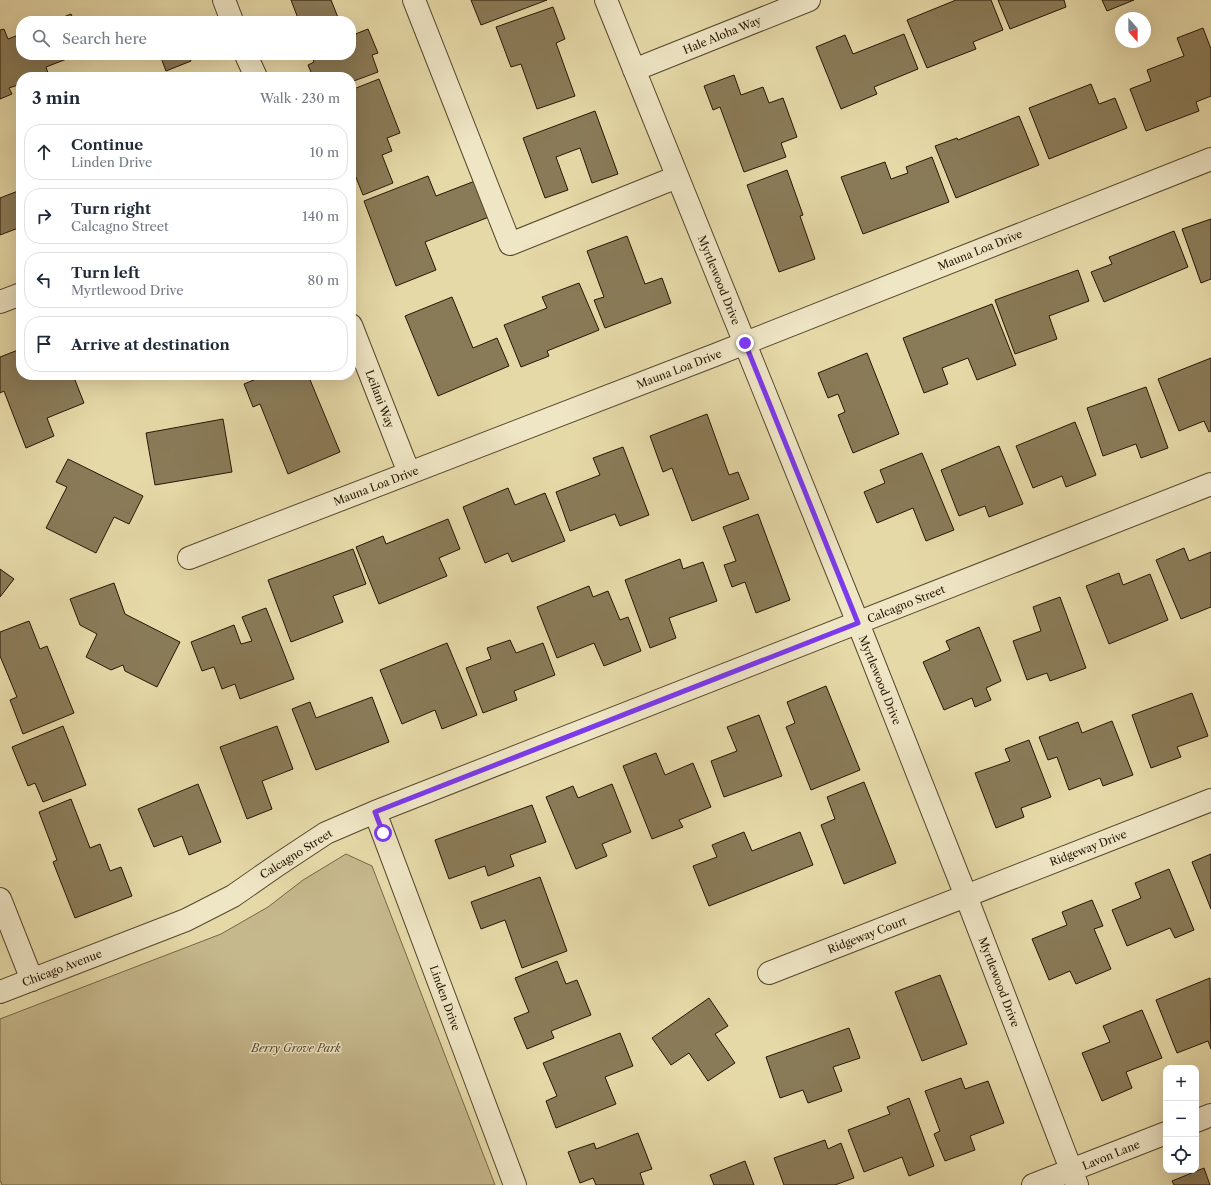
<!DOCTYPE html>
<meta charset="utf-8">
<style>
:root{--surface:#fff;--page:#f6f6f7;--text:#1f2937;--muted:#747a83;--line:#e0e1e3}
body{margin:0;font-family:"Libre Caslon Text",serif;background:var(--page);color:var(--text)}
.controls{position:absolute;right:12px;bottom:12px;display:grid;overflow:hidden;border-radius:8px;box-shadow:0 4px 16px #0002}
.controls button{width:36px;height:36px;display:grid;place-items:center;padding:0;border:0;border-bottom:1px solid var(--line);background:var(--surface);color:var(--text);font:20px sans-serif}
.compass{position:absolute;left:1115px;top:12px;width:36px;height:36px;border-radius:50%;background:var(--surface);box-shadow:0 4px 16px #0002;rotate:159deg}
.stop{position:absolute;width:12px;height:12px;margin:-9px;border:3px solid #7c3aed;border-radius:50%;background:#fff}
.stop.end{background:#7c3aed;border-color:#fff;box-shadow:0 1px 4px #0008}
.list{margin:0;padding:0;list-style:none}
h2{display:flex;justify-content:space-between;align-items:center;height:52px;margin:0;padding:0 16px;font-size:17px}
h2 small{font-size:13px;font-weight:400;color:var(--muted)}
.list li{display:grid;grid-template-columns:26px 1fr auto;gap:12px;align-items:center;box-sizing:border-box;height:56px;margin:0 8px 8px;padding:0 8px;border:1px solid var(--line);border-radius:16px}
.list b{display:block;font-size:15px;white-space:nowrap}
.list p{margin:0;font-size:13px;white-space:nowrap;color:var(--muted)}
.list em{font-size:13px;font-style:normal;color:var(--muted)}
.icon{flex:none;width:22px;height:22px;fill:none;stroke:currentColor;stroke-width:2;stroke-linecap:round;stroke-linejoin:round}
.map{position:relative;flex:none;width:1211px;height:1185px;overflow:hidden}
.search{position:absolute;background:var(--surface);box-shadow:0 4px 16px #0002;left:16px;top:16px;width:340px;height:44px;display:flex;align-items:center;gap:10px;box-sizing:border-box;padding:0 14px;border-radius:16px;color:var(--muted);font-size:15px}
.panel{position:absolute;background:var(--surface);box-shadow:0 4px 16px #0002;left:16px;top:72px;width:340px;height:308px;border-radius:16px}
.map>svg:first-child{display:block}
.green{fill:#c5b88c;stroke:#766747}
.building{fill:#8a7b58;stroke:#261602}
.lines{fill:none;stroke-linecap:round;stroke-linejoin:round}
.minor-casing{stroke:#56472c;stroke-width:24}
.minor{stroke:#efe6c6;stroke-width:22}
.route{stroke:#7c3aed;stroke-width:5}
.labels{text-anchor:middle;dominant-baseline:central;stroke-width:3;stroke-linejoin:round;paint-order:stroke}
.street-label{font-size:11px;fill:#261602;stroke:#efe6c6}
.park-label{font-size:11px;font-style:italic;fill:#56472b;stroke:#efe6c6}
</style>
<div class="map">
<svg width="1211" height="1185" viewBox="0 0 1211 1185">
<rect width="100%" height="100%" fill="#e6d9a8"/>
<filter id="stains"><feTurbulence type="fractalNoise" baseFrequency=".005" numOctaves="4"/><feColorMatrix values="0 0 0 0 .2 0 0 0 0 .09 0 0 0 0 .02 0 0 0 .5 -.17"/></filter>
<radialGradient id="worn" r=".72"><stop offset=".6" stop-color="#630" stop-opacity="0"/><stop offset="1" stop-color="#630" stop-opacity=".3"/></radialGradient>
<path class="green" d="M 346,854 L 372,866 L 495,1185 L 2,1185 L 0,1180 L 0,1019 L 221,934 L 268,907 L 303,880 Z"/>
<path class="building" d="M 291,0 L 331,0 L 339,20 L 346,18 L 348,21 L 299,21 Z
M 471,0 L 547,0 L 481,25 Z
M 956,0 L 991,0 L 1003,30 L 973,42 L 976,49 L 927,68 L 907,20 Z
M 998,0 L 1064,0 L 1066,7 L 1010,29 Z
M 1102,0 L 1134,0 L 1107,11 Z
M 553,7 L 565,39 L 556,43 L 575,96 L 537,109 L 521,64 L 511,67 L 496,27 Z
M 71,14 L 74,21 L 53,21 Z
M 1203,28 L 1211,49 L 1211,96 L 1196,102 L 1199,111 L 1146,131 L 1130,89 L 1151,81 L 1147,70 L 1184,56 L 1177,38 Z
M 4,29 L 8,39 L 21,34 L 21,55 L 77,55 L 46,67 L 48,73 L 38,77 L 21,77 L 21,84 L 9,88 L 12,94 L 0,99 L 0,30 Z
M 368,29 L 378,53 L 372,55 L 378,72 L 351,82 L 351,77 L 313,77 L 308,65 L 314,62 L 311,55 L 351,55 L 351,30 L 353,35 Z
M 904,34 L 918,69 L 874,87 L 877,94 L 841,109 L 816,47 L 845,35 L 853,54 Z
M 160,55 L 188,55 L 191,61 L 166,71 Z
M 734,75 L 741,95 L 763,87 L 769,103 L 783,98 L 797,137 L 781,143 L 786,157 L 744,172 L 720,107 L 713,110 L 704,86 Z
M 379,79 L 400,133 L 387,138 L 392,151 L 382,155 L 393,183 L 363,195 L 351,165 L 351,90 Z
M 1091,84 L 1099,104 L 1115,98 L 1127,128 L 1049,159 L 1029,108 Z
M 595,111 L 618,174 L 592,183 L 580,148 L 556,157 L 568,190 L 545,198 L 523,138 Z
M 1019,116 L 1039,165 L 956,198 L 935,146 L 957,138 L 958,140 Z
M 932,157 L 949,202 L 863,234 L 841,177 L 885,162 L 891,179 L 908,173 L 906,167 Z
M 787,170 L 803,215 L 800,216 L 815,259 L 779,272 L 747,185 Z
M 428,176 L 436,196 L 475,181 L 489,217 L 425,242 L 436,270 L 396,286 L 364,201 Z
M 18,191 L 21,198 L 21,227 L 0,235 L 0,198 Z
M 1211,219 L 1211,279 L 1201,283 L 1182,229 Z
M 1174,231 L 1188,267 L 1104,302 L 1091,272 L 1112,264 L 1109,257 Z
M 627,236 L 645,284 L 662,278 L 671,303 L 605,328 L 594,300 L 604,297 L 587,251 Z
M 1078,270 L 1089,301 L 1049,316 L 1057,339 L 1015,354 L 995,300 Z
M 579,283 L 599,330 L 547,351 L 549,356 L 521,367 L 504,325 L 547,308 L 542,297 Z
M 452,297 L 473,348 L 497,338 L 509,366 L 438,396 L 405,316 Z
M 992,304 L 1016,365 L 977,380 L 968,358 L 942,368 L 948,384 L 924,393 L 903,338 Z
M 18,350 L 21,357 L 21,375 L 73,375 L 84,403 L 47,418 L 54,436 L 26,448 L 4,391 L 0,393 L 0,357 Z
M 867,353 L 899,434 L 853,453 L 838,415 L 845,412 L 838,394 L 828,398 L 818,373 Z
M 1211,358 L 1211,431 L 1209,432 L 1204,421 L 1179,431 L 1158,379 Z
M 266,375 L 308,375 L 340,452 L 288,474 L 260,404 L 253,407 L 244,384 Z
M 1146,387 L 1168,448 L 1141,458 L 1136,444 L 1103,456 L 1087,408 Z
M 707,414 L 729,475 L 738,472 L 749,499 L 692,521 L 672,468 L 663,472 L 650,436 Z
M 223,419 L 232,472 L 155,485 L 146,433 Z
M 1075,422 L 1096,475 L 1066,487 L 1062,476 L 1033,488 L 1016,446 Z
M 999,446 L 1023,504 L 989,517 L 985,506 L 959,516 L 941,470 Z
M 623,447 L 649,515 L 620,526 L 615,514 L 570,531 L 556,492 L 600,475 L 593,458 Z
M 922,453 L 954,530 L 926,541 L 913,508 L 877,523 L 864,492 L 885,483 L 880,470 Z
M 68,459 L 143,496 L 129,524 L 114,517 L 96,553 L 46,528 L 67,487 L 56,482 Z
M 508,488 L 515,505 L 545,493 L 565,541 L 512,562 L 508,553 L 485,563 L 463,507 Z
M 758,514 L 790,600 L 756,613 L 745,582 L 732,587 L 724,565 L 736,561 L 723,527 Z
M 448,519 L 460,549 L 439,558 L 447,576 L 379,604 L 356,547 L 383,536 L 386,544 Z
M 1184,548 L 1189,561 L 1211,552 L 1211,607 L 1181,619 L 1156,560 Z
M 353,549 L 366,584 L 333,596 L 343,622 L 291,642 L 268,580 Z
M 680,559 L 683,569 L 703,562 L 717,601 L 669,618 L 676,638 L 650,648 L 625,580 Z
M 0,569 L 14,579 L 0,597 Z
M 1119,573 L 1123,585 L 1150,574 L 1168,620 L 1109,644 L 1086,586 Z
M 114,583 L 125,614 L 180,642 L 157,687 L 125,671 L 123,665 L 111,670 L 86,657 L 97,634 L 80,625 L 70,599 Z
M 589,586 L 593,597 L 608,591 L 620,620 L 628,617 L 641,651 L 604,666 L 594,643 L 557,658 L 537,607 Z
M 1060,597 L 1086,668 L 1050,681 L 1047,673 L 1027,680 L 1013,641 L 1041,631 L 1033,607 Z
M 266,608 L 294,679 L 240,699 L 235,684 L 222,689 L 214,667 L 202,671 L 191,642 L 234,625 L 241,644 L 252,641 L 242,617 Z
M 29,621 L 40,649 L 47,646 L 74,713 L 23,734 L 10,700 L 17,697 L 0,656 L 0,632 Z
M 979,627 L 1001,681 L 986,688 L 991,700 L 975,707 L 972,698 L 944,710 L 923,662 L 950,650 L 946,641 Z
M 510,640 L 516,653 L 543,643 L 555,675 L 514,691 L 517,700 L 483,713 L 466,668 L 491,659 L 487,648 Z
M 447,643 L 477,715 L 442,729 L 435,710 L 402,724 L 380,670 Z
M 826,686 L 860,770 L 811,790 L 786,727 L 795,723 L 787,702 Z
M 1192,693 L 1208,736 L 1177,747 L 1181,757 L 1151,768 L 1132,715 Z
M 372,697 L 389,742 L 316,770 L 292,709 L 310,702 L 316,718 Z
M 759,715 L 782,776 L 724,797 L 711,761 L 737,751 L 727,727 Z
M 1112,721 L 1133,775 L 1103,786 L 1100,778 L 1069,790 L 1057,757 L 1048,760 L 1039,737 L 1078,722 L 1082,733 Z
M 63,726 L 86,785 L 43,802 L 35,783 L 28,786 L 12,747 Z
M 277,726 L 293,769 L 262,781 L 272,809 L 247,819 L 220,747 Z
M 1029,740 L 1051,797 L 1021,808 L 1024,817 L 996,828 L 975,773 L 1010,761 L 1005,749 Z
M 656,753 L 665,775 L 693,763 L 711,807 L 679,820 L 683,827 L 652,839 L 623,766 Z
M 864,782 L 896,863 L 844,884 L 821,825 L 835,819 L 827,797 Z
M 198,784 L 221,842 L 189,855 L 182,836 L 154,847 L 138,809 Z
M 612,784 L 631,832 L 602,844 L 607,856 L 576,869 L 546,797 L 573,786 L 578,798 Z
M 71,799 L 90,848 L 100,844 L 110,871 L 121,867 L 132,896 L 75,918 L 53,862 L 57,860 L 39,812 Z
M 532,805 L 546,842 L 510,855 L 514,866 L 488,876 L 485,866 L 449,879 L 435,840 Z
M 744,832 L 752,851 L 800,832 L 813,865 L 709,906 L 693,866 L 717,857 L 712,845 Z
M 1211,854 L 1211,909 L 1192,862 Z
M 1169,869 L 1194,930 L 1175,938 L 1170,928 L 1127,946 L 1112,910 L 1141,898 L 1135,883 Z
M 540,877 L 567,951 L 522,968 L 505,920 L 481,929 L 471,902 Z
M 1092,900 L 1103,926 L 1094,929 L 1111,969 L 1076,984 L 1070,971 L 1049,980 L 1032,939 L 1067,925 L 1062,912 Z
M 557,961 L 566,984 L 577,980 L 591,1015 L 551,1031 L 554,1038 L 527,1049 L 514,1018 L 529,1012 L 515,978 Z
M 940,975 L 967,1044 L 922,1061 L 895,992 Z
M 1210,978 L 1211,1049 L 1208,1041 L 1177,1053 L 1156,1000 Z
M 709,998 L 728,1026 L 715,1034 L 735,1063 L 708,1081 L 689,1053 L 671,1065 L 652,1038 Z
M 1142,1010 L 1162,1058 L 1126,1072 L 1132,1088 L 1102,1101 L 1082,1053 L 1110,1042 L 1103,1026 Z
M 849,1028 L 860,1058 L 833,1067 L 842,1091 L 808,1103 L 803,1090 L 780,1098 L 766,1057 Z
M 620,1033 L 633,1066 L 605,1077 L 616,1104 L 556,1128 L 546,1101 L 557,1096 L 543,1063 Z
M 961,1078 L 965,1089 L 988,1081 L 1004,1123 L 970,1136 L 975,1150 L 945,1161 L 934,1134 L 940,1131 L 925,1091 Z
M 909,1098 L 934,1166 L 909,1176 L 902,1157 L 864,1172 L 848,1130 L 890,1114 L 887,1107 Z
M 638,1133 L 652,1169 L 640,1173 L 644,1185 L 596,1185 L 593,1178 L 580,1183 L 568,1152 L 594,1143 L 596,1149 Z
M 825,1140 L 828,1149 L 841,1143 L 854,1178 L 835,1185 L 784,1185 L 774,1158 Z
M 745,1161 L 754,1185 L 714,1185 L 710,1175 Z
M 1204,1168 L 1210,1185 L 1174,1185 L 1172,1181 Z"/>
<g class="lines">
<defs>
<path id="minor" d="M 224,0 L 232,21
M 414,0 L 510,244 L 677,177
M 606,0 L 858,623 L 966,896 L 1077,1185
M 246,55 L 256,77
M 634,70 L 809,0
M 0,302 L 21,294
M 351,325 L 409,473
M 189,558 L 715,355 L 1211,159
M 375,812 L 515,1185
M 0,899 L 32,980
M 769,973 L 1211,800
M 0,992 L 186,920 L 233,896 L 279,864 L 326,833 L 375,812 L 1211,484
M 1196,1121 L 1211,1115
M 1033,1185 L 1166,1133"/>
</defs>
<use href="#minor" class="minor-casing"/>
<use href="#minor" class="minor"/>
</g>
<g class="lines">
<path class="route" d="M 383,833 L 375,812 L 858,623 L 745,343"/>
</g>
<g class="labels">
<g class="street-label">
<text transform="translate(722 35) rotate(-22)">Hale Aloha Way</text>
<text transform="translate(980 250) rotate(-22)">Mauna Loa Drive</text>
<text transform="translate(719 280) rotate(68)">Myrtlewood Drive</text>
<text transform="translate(679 369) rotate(-21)">Mauna Loa Drive</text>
<text transform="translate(380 399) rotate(69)">Leilani Way</text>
<text transform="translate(376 486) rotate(-21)">Mauna Loa Drive</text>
<text transform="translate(906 604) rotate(-22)">Calcagno Street</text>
<text transform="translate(880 680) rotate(68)">Myrtlewood Drive</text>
<text transform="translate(1088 848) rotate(-21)">Ridgeway Drive</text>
<text transform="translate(296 854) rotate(-32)">Calcagno Street</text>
<text transform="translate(867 935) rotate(-21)">Ridgeway Court</text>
<text transform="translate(62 968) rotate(-21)">Chicago Avenue</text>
<text transform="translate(999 982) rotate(69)">Myrtlewood Drive</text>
<text transform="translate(445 998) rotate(70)">Linden Drive</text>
<text transform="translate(1111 1155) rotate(-22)">Lavon Lane</text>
</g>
<g class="park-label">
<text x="296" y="1048">Berry Grove Park</text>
</g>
</g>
<rect width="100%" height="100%" filter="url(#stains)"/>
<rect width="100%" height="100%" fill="url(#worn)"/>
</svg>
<div class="controls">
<button>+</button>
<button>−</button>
<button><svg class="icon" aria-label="locate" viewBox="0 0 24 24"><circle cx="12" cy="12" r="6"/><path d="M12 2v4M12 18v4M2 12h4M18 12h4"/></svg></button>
</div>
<svg class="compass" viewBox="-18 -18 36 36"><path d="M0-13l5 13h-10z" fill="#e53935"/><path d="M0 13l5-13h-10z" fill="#747a83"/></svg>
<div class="stop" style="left:383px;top:833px"></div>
<div class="stop end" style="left:745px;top:343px"></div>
<div class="search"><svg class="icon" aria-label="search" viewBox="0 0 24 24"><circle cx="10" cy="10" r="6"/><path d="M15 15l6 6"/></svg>Search here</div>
<section class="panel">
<h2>3 min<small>Walk · 230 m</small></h2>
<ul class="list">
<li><svg class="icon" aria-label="ahead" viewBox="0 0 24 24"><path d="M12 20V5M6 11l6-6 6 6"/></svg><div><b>Continue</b><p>Linden Drive</p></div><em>10 m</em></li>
<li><svg class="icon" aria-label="right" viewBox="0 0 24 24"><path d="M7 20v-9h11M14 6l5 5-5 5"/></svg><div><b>Turn right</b><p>Calcagno Street</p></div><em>140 m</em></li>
<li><svg class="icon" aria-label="left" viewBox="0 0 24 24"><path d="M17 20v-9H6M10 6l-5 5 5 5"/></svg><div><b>Turn left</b><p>Myrtlewood Drive</p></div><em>80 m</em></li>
<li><svg class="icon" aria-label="arrive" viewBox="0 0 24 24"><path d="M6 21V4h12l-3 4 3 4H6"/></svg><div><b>Arrive at destination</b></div></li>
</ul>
</section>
</div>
